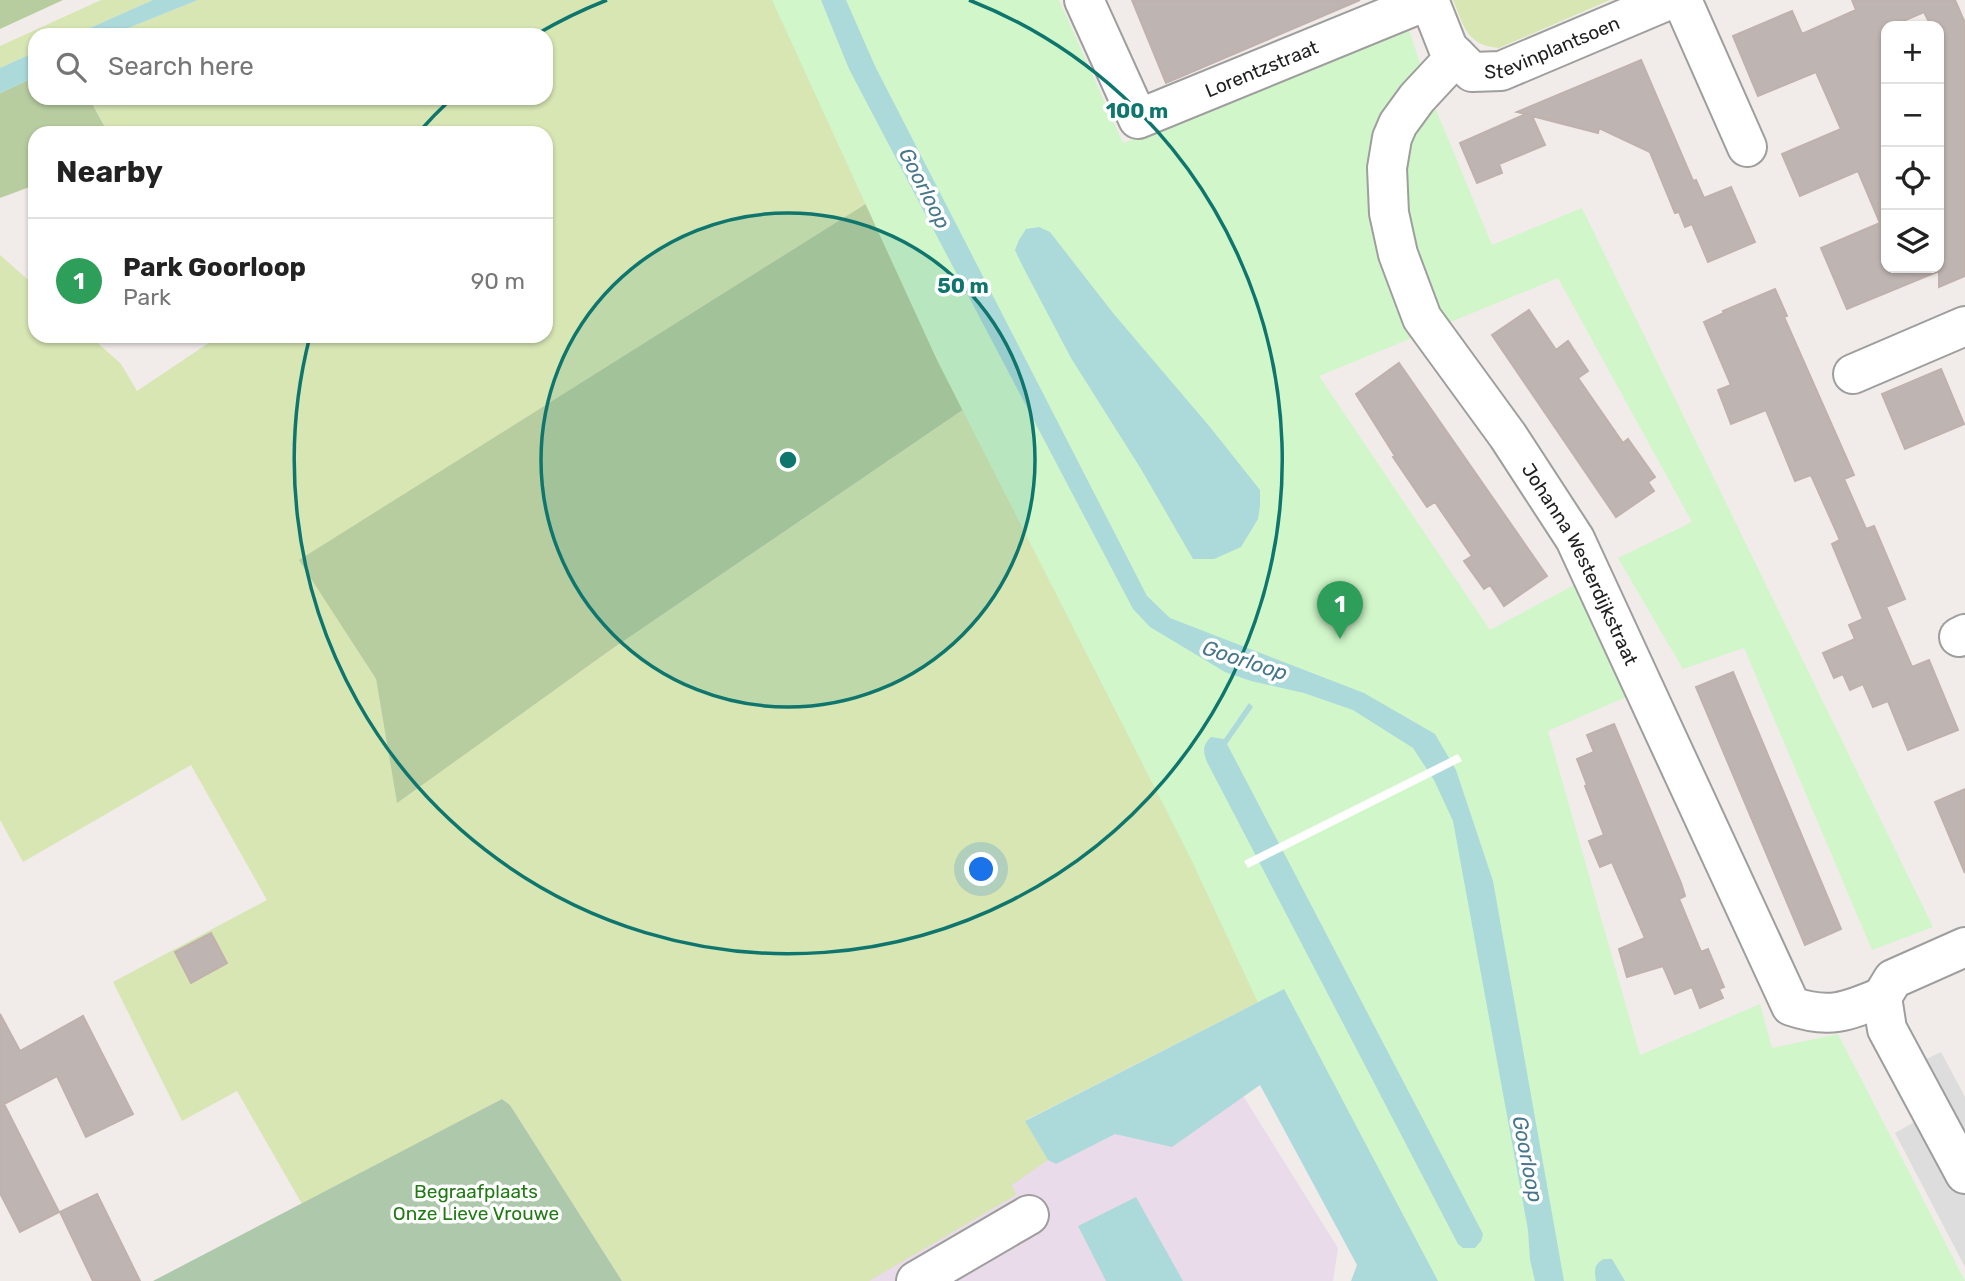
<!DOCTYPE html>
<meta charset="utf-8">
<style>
:root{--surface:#fff;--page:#f6f6f6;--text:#222;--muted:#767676;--line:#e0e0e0;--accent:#0b8043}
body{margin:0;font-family:Rubik,sans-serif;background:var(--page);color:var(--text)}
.controls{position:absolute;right:21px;top:21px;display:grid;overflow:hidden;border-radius:14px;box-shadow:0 2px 5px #0004}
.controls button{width:63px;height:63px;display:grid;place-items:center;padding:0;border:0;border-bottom:2px solid var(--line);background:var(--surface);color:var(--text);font:35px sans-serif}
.you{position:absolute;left:982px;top:870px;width:24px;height:24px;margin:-18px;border:5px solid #fff;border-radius:50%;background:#1a73e8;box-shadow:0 0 0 10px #1a73e833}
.badge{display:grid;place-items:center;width:46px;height:46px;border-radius:50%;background:var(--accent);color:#fff;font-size:23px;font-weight:700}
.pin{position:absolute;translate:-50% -58px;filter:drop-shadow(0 2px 4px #0008)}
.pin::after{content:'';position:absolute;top:37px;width:24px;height:21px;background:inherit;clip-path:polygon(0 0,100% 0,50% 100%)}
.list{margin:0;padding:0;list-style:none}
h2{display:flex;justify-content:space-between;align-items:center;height:91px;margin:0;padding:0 28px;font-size:30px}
h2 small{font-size:23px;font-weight:400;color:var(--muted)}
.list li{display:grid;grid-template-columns:46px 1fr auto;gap:21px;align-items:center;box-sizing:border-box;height:126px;padding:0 28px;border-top:2px solid var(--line)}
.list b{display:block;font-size:26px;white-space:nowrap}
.list p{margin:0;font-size:23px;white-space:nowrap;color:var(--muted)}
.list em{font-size:23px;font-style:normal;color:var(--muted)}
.icon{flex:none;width:38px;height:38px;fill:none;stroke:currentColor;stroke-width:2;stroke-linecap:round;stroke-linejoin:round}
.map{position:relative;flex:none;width:1965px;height:1281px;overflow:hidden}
.search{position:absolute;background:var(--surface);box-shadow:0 2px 5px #0004;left:28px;top:28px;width:525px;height:77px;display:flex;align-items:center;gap:18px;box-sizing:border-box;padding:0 24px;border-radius:21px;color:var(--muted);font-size:26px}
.panel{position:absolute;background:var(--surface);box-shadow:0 2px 5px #0004;left:28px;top:126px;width:525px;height:217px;border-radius:21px}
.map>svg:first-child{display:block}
.industrial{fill:#e9dbe9}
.grass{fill:#d7e6b3}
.forest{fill:#b7cda0}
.cemetery{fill:#adc8ab}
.park{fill:#d0f6ca}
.parking{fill:#ddd}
.water{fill:#acdadb}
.pier{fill:#fff}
.building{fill:#beb4b1;stroke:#c1b1ac;stroke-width:2;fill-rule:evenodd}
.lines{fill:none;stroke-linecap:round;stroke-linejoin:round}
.minor-casing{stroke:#9e9e9e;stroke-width:42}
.minor{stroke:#fff;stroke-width:38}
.ring{fill:none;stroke:#0f766e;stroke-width:3.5}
.labels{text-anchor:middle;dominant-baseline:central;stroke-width:7;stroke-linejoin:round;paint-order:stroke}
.street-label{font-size:19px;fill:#212121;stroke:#fff}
.park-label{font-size:19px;fill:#217a14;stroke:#fff}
.water-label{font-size:21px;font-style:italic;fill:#46778c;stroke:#fff}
.centre{fill:#0f766e;stroke:#fff;stroke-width:3.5}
.ring-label{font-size:21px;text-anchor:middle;font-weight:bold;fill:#0f766e;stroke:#fff;stroke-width:7;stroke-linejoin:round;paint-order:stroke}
</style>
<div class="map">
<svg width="1965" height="1281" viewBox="0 0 1965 1281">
<rect width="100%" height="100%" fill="#f1ece9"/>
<path class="industrial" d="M 1235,1083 L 1338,1248 L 1333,1281 L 805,1281 L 1029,1138 Z"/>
<path class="grass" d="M 101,0 L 153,0 L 74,35 L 35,35 L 35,52 L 0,68 L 0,46 Z
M 198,0 L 789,0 L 883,193 L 300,560 L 376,679 L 397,802 L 609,651 L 986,394 L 1284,989 L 1026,1120 L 1048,1160 L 1012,1185 L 1016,1195 L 869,1281 L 622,1281 L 510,1105 L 502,1099 L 302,1204 L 237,1091 L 182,1121 L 113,982 L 267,900 L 191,765 L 23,862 L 0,820 L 0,255 L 35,286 L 35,336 L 90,336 L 121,364 L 137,391 L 219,336 L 546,336 L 546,133 L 108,133 L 89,98 L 546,98 L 546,35 L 111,35 Z
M 1453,0 L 1610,0 L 1499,48 C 1466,45 1464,26 1453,0 Z"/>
<path class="forest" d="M 0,0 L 63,0 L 0,29 Z
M 35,77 L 35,98 L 89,98 L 108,133 L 35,133 L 35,185 L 0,198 L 0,93 Z
M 883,193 L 986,394 L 609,651 L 397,803 L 376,679 L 299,560 Z"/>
<path class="cemetery" d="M 502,1099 L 510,1105 L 622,1281 L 153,1281 Z"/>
<path class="park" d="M 772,0 L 1059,0 L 1123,143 L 1408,27 L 1434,105 L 1492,245 L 1582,208 L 1933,927 L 1872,950 L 1744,648 L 1683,669 L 1618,558 L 1692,522 L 1558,278 L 1319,376 L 1490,630 L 1578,583 L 1626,697 L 1548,731 L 1640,1055 L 1760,1004 L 1772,1048 L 1838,1034 L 1965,1281 L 1388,1281 L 1190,857 L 937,360 Z"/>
<path class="parking" d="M 1941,1052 L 1965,1097 L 1965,1267 L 1895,1133 L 1916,1121 L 1890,1076 Z"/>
<path class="water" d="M 153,0 L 198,0 L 111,35 L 74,35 Z
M 821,0 L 846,0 L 875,66 L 1147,596 L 1170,618 L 1364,693 L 1435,734 L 1456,770 L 1493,881 L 1564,1281 L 1535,1281 L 1530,1260 L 1528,1230 L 1453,821 L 1434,780 L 1413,748 L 1353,710 L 1304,693 L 1251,681 L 1225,672 L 1150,627 L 1133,609 L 849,69 Z
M 35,52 L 35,77 L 0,93 L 0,68 Z
M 1039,227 L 1050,232 L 1113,313 L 1210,427 L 1260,490 L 1260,506 L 1258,519 L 1241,547 L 1214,559 L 1193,559 L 1141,469 L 1071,358 L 1022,265 L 1015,250 L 1019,240 L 1026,229 Z
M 1249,703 L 1253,707 L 1227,744 L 1483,1234 L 1481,1241 L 1475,1248 L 1463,1248 L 1458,1244 L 1207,762 C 1203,751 1202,746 1211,737 L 1224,739 Z
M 1284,989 L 1438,1281 L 1351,1281 L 1357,1265 L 1260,1085 L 1172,1147 L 1115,1134 L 1056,1164 L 1048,1160 L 1025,1121 Z
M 1136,1197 L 1183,1281 L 1106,1281 L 1078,1226 Z
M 1604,1259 L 1612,1259 L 1625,1281 L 1596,1281 C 1594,1270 1594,1264 1604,1259 Z"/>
<path class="pier" d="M 1458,754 L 1462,761 L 1248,868 L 1244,861 Z"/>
<path class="building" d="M 1132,0 L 1360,0 L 1166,83 Z
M 1852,0 L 1955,0 L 1965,23 L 1965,276 L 1939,287 L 1939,271 L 1847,309 L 1821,248 L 1880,223 L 1858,171 L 1800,196 L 1782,154 L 1841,129 L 1816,72 L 1758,96 L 1733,36 L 1792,11 L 1802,34 L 1856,10 ZM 1924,12 L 1931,26 L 1939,26 L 1939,268 L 1886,268 L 1886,26 L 1892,26 Z
M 1641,60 L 1693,181 L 1696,180 L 1704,198 L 1731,187 L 1755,242 L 1708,262 L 1692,224 L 1685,227 L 1679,212 L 1675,213 L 1650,152 L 1599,128 L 1598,133 L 1532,116 L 1545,145 L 1499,164 L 1502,173 L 1477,183 L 1460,143 L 1526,114 L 1517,112 Z
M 1775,289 L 1787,316 L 1784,317 L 1854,475 L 1844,479 L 1866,529 L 1874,526 L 1905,599 L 1886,607 L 1912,667 L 1929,660 L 1958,730 L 1908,750 L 1888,701 L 1873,707 L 1863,684 L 1850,690 L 1843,674 L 1834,678 L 1823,653 L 1855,639 L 1849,625 L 1863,619 L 1832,544 L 1840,540 L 1811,475 L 1795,481 L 1766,410 L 1731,424 L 1718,390 L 1731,385 L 1704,322 L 1724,313 L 1723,311 Z
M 1529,310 L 1556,350 L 1568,341 L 1588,371 L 1578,378 L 1623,443 L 1628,439 L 1655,477 L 1648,482 L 1654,491 L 1616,517 L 1492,335 Z
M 1399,363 L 1547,576 L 1504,606 L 1490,585 L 1484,589 L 1464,561 L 1472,556 L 1435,502 L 1427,507 L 1393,457 L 1395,456 L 1356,394 Z
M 1941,369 L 1964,424 L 1905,449 L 1882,394 Z
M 1733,672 L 1841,929 L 1805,945 L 1696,687 Z
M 1614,724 L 1681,883 L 1685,896 L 1679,899 L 1701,952 L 1708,949 L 1724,987 L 1719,989 L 1723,998 L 1700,1008 L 1692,987 L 1675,994 L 1663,966 L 1627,977 L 1619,949 L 1645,938 L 1612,862 L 1600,867 L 1589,841 L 1604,835 L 1585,786 L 1587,785 L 1577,759 L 1594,752 L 1587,735 Z
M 1965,789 L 1965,873 L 1935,802 Z
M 211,933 L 227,963 L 191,983 L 175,952 Z
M 0,1014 L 20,1051 L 83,1016 L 133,1114 L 86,1137 L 57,1076 L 4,1104 L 59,1212 L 20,1232 L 0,1193 Z
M 97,1194 L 140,1281 L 93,1281 L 60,1212 Z"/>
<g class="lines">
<defs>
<g id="minor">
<path id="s1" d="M 1084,0 L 1138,119 L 1429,0"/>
<path id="s2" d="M 1429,0 L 1448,48 L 1472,72 L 1501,71 L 1669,0"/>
<path d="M 1682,0 L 1747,147"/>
<path id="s3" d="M 1456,56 L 1417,98 L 1398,124 L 1392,138 L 1387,168 L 1389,213 L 1398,254 L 1422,318 L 1508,436 L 1575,539 L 1791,1006 C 1829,1019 1846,1012 1882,997"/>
<path d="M 1853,374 L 1965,326"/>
<path d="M 1959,637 L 1965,634"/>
<path d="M 1965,947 L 1893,979 L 1882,997 L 1887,1029 L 1965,1174"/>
<path d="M 916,1281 L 1029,1215"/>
</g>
</defs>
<use href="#minor" class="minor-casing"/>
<use href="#minor" class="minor"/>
</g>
<circle cx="788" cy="460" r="247" fill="#0f766e" fill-opacity=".12"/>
<g class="ring">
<circle cx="788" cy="460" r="247"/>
<path d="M418 133A494 494 0 0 1 451 99M537 34A494 494 0 0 1 607 0M969 0A494 494 0 1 1 310 336"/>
</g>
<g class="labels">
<g class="street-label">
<text stroke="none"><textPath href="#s2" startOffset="170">Stevinplantsoen</textPath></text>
<text stroke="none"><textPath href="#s1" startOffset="264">Lorentzstraat</textPath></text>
<text stroke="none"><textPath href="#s3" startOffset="584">Johanna Westerdijkstraat</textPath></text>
</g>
<g class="park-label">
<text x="476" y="1191">Begraafplaats<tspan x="476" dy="22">Onze Lieve Vrouwe</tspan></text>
</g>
<g class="water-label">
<text transform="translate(925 188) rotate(63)">Goorloop</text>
<text transform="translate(1245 660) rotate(18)">Goorloop</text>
<text transform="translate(1528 1159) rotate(79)">Goorloop</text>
</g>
</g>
<circle cx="788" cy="460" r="10" class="centre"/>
<g class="ring-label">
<text x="1137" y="118">100 m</text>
<text x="963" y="293">50 m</text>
</g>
</svg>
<div class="controls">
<button>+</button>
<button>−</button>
<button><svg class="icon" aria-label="locate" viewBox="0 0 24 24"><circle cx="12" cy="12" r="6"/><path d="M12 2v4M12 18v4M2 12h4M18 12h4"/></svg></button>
<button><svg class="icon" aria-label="layers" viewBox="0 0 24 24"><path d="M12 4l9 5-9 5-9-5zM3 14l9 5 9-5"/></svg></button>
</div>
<div class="you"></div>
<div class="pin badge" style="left:1340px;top:639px;background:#2e9e5b">1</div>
<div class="search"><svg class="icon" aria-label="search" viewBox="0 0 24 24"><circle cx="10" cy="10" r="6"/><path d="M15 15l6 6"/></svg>Search here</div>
<section class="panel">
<h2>Nearby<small></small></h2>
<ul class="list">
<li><span class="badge" style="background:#2e9e5b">1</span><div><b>Park Goorloop</b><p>Park</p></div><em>90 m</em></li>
</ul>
</section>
</div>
